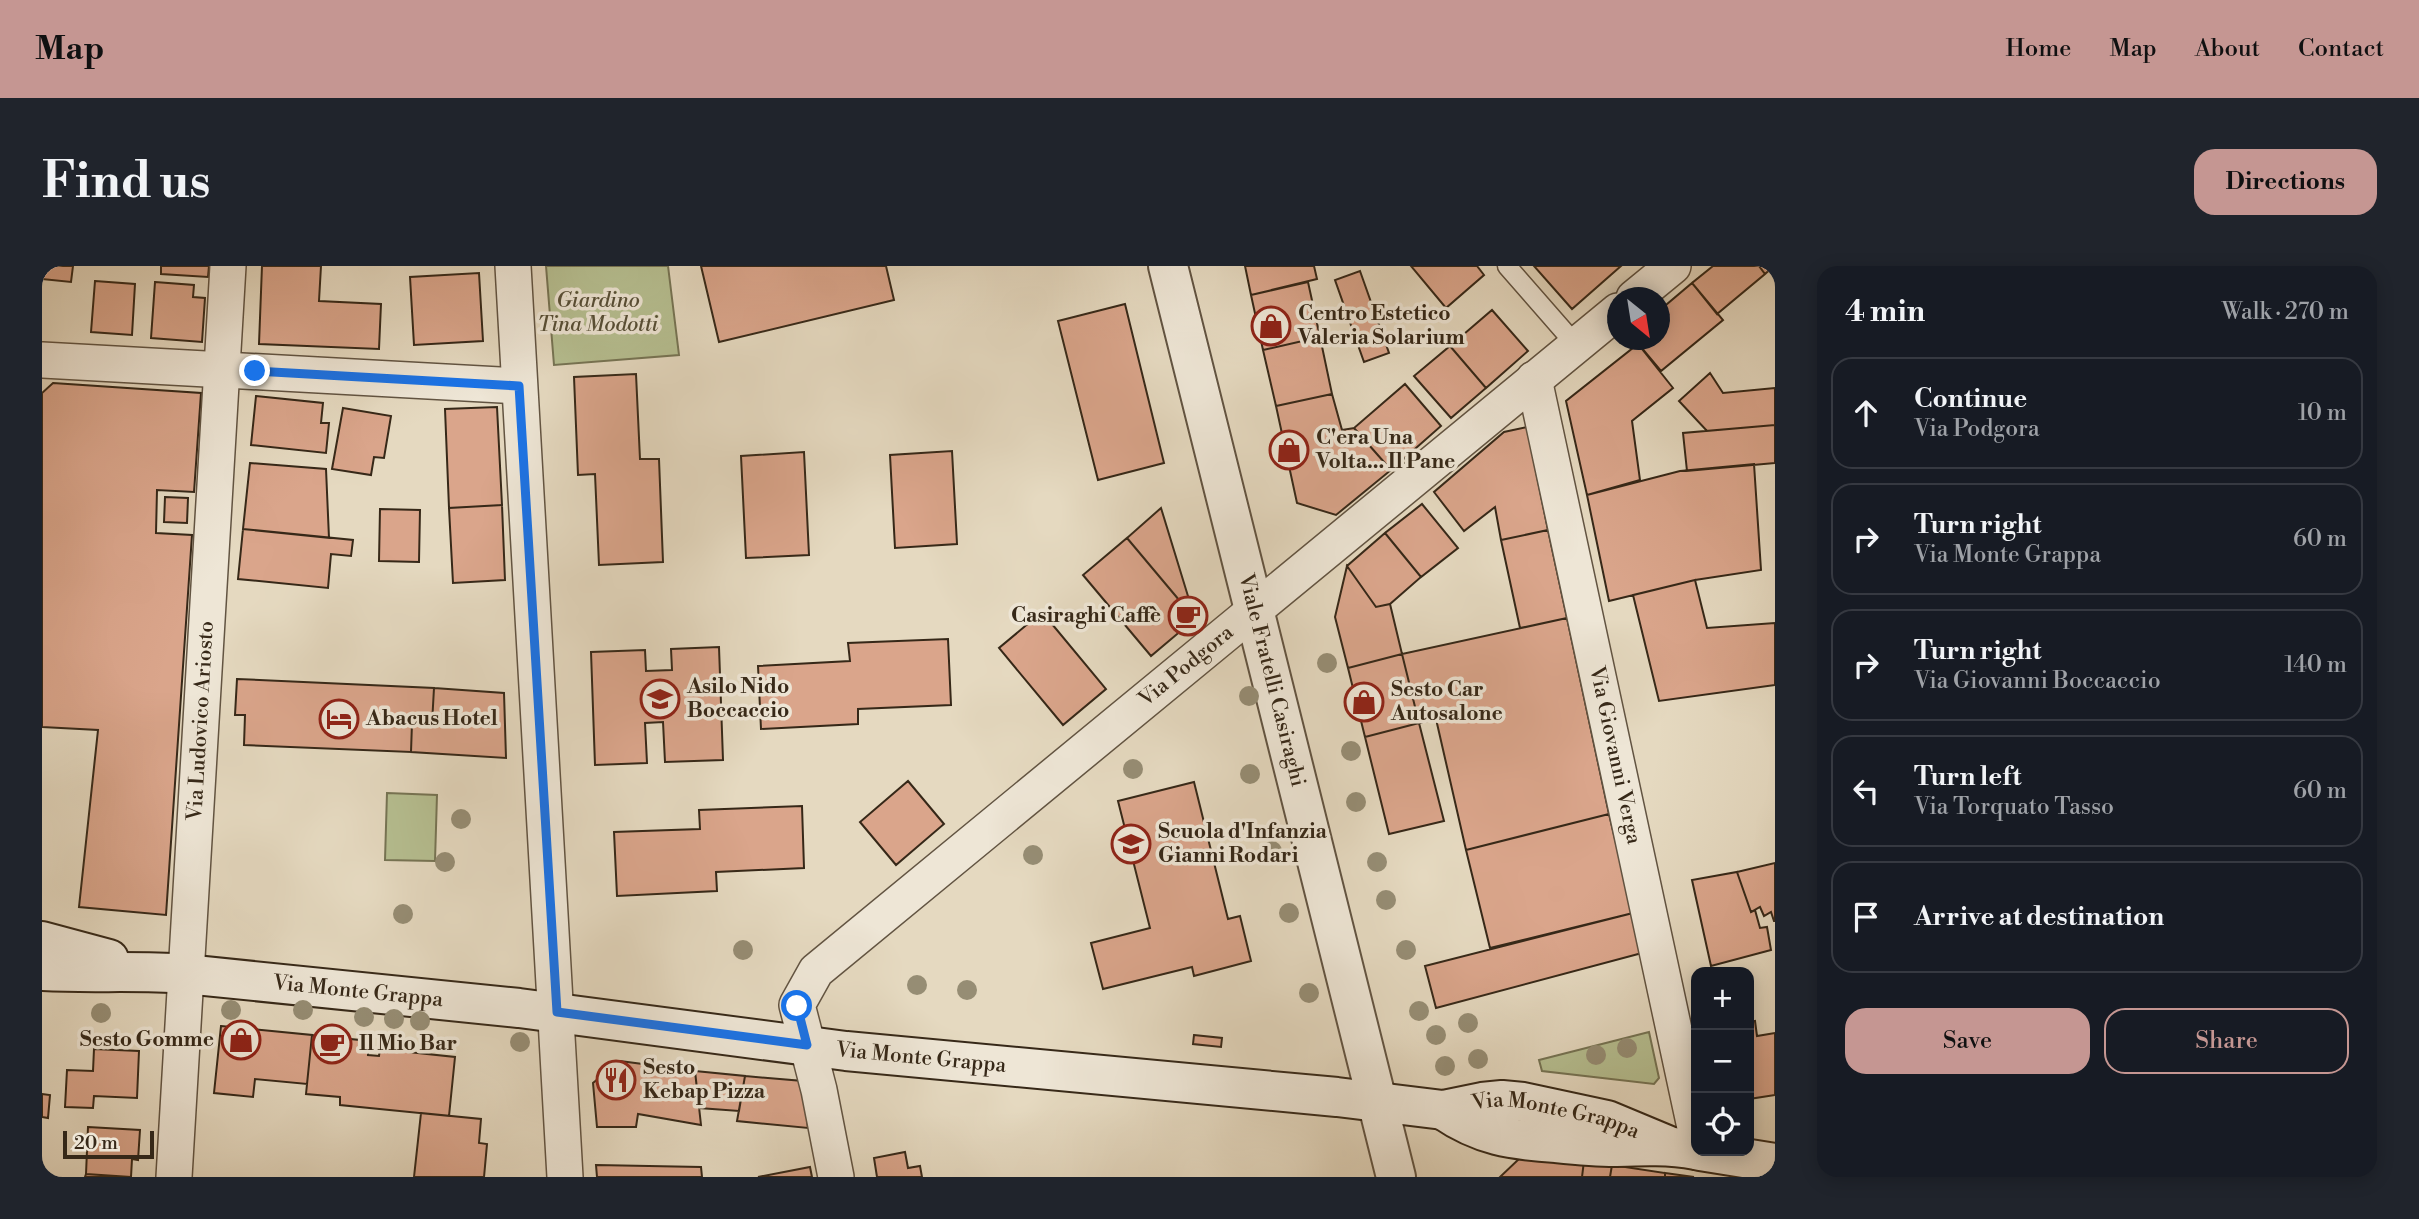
<!DOCTYPE html>
<meta charset="utf-8">
<style>
:root{--surface:#171b24;--page:#20242c;--text:#f1f3f6;--muted:#9ea1a6;--line:#363941;--accent:#c59692}
body{margin:0;font-family:"Libre Bodoni",serif;background:var(--page);color:var(--text)}
.controls{position:absolute;right:21px;bottom:21px;display:grid;overflow:hidden;border-radius:14px;box-shadow:0 4px 18px #0003}
.controls button{width:63px;height:63px;display:grid;place-items:center;padding:0;border:0;border-bottom:2px solid var(--line);background:var(--surface);color:var(--text);font:35px sans-serif}
.compass{position:absolute;left:1565px;top:21px;width:63px;height:63px;border-radius:50%;background:var(--surface);box-shadow:0 4px 18px #0003;rotate:150deg}
.scale{position:absolute;left:21px;bottom:18px;width:91px;box-sizing:border-box;padding-left:7px;border:4px solid #362818;border-top:0;font-size:19px;line-height:24px;white-space:nowrap;color:#362818;-webkit-text-stroke:5px #eee6d6;paint-order:stroke}
.stop{position:absolute;width:21px;height:21px;margin:-16px;border:5px solid #1a73e8;border-radius:50%;background:#fff}
.stop.end{background:#1a73e8;border-color:#fff;box-shadow:0 2px 7px #0008}
.list{margin:0;padding:0;list-style:none}
h2{display:flex;justify-content:space-between;align-items:center;height:91px;margin:0;padding:0 28px;font-size:30px}
h2 small{font-size:23px;font-weight:400;color:var(--muted)}
.list li{display:grid;grid-template-columns:46px 1fr auto;gap:21px;align-items:center;box-sizing:border-box;height:112px;margin:0 14px 14px;padding:0 14px;border:2px solid var(--line);border-radius:21px}
.list b{display:block;font-size:26px;white-space:nowrap}
.list p{margin:0;font-size:23px;white-space:nowrap;color:var(--muted)}
.list em{font-size:23px;font-style:normal;color:var(--muted)}
.actions{display:flex;gap:14px;padding:21px 28px}
.actions a{flex:1;padding:16px 0;border:2px solid var(--accent);border-radius:21px;text-align:center;font-size:24px;color:var(--accent)}
.actions .main{background:var(--accent);color:#111}
.icon{flex:none;width:38px;height:38px;fill:none;stroke:currentColor;stroke-width:2;stroke-linecap:round;stroke-linejoin:round}
.map{position:relative;flex:none;width:1733px;height:911px;overflow:hidden;border-radius:21px}
header{display:flex;align-items:center;gap:42px;box-sizing:border-box;height:98px;padding:0 35px;background:var(--accent);color:#111}
header strong{font-size:33px}
nav{display:flex;gap:38px;margin-inline-start:auto;font-size:24px}
.intro{display:flex;align-items:center;justify-content:space-between;box-sizing:border-box;height:168px;padding:0 42px}
h1{margin:0;font-size:49px}
.button{padding:18px 32px;border-radius:21px;background:var(--accent);color:#111;font-size:24px;font-weight:700}
main{display:flex;gap:42px;padding:0 42px}
aside{flex:1;background:var(--surface);border-radius:21px;box-shadow:0 4px 18px #0003}
.map>svg:first-child{display:block}
.green{fill:#b6bf91;stroke:#767454;stroke-width:2}
.building{fill:#daa58b;stroke:#362818;stroke-width:2}
.lines{fill:none;stroke-linecap:round;stroke-linejoin:round}
.service-casing{stroke:#625442;stroke-width:21}
.minor-casing{stroke:#625442;stroke-width:38}
.tertiary-casing{stroke:#625442;stroke-width:42}
.secondary-casing{stroke:#362818;stroke-width:42}
.service{stroke:#eee6d6;stroke-width:18}
.minor{stroke:#eee6d6;stroke-width:35}
.tertiary{stroke:#eee6d6;stroke-width:38}
.secondary{stroke:#eee6d6;stroke-width:38}
.tree{fill:#968d74}
.route{stroke:#1a73e8;stroke-width:9}
.labels{text-anchor:middle;dominant-baseline:central;stroke-width:7;stroke-linejoin:round;paint-order:stroke}
.park-label{font-size:21px;font-style:italic;fill:#564e36;stroke:#eee6d6}
.poi-label{font-size:21px;font-weight:bold;fill:#362818;stroke:#eee6d6;text-anchor:start}
.street-label{font-size:21px;fill:#362818;stroke:#eee6d6}
</style>
<header>
<strong>Map</strong>
<nav><a>Home</a><a>Map</a><a>About</a><a>Contact</a></nav>
</header>
<div class="intro"><h1>Find us</h1><a class="button">Directions</a></div>
<main>
<div class="map">
<svg width="1733" height="911" viewBox="0 0 1733 911">
<rect width="100%" height="100%" fill="#e5d9c0"/>
<filter id="stains"><feTurbulence type="fractalNoise" baseFrequency=".00286" numOctaves="4"/><feColorMatrix values="0 0 0 0 .2 0 0 0 0 .09 0 0 0 0 .02 0 0 0 .5 -.17"/></filter>
<radialGradient id="worn" r=".72"><stop offset=".6" stop-color="#630" stop-opacity="0"/><stop offset="1" stop-color="#630" stop-opacity=".3"/></radialGradient>
<path class="green" d="M 504,0 L 626,0 L 637,89 L 512,99 Z
M 345,527 L 395,529 L 393,595 L 343,594 Z
M 1607,766 L 1617,812 L 1612,818 L 1500,805 L 1497,794 Z"/>
<path class="building" d="M 0,0 L 31,0 L 29,16 L 0,13 Z
M 119,0 L 167,0 L 166,11 L 119,8 Z
M 220,0 L 279,0 L 277,35 L 339,38 L 337,83 L 217,78 Z
M 659,0 L 844,0 L 852,34 L 677,76 Z
M 1203,0 L 1272,0 L 1275,13 L 1209,29 Z
M 1369,0 L 1435,0 L 1442,9 L 1404,42 Z
M 1492,0 L 1579,0 L 1530,43 Z
M 1671,0 L 1717,0 L 1723,8 L 1675,48 L 1650,17 Z
M 1717,0 L 1732,0 L 1723,8 Z
M 1318,5 L 1347,87 L 1322,96 L 1293,14 Z
M 437,7 L 441,75 L 372,79 L 368,11 Z
M 53,15 L 93,18 L 90,69 L 49,66 Z
M 113,16 L 152,19 L 151,31 L 163,32 L 160,76 L 109,72 Z
M 1266,16 L 1278,71 L 1221,84 L 1209,29 Z
M 1650,17 L 1681,54 L 1619,105 L 1593,74 L 1618,74 L 1618,44 Z
M 1083,38 L 1122,197 L 1056,214 L 1016,55 Z
M 1450,44 L 1486,85 L 1444,122 L 1408,80 Z
M 1278,71 L 1290,128 L 1234,140 L 1221,84 Z
M 1596,78 L 1631,122 L 1590,155 L 1598,214 L 1545,229 L 1524,135 Z
M 1408,80 L 1444,122 L 1409,152 L 1372,110 Z
M 1668,107 L 1681,127 L 1733,122 L 1733,159 L 1665,165 L 1637,135 Z
M 594,108 L 598,193 L 617,193 L 621,296 L 557,299 L 553,208 L 536,209 L 532,111 Z
M 11,117 L 159,127 L 152,226 L 115,224 L 114,267 L 150,269 L 124,649 L 37,641 L 56,464 L 0,461 L 0,127 Z
M 1363,118 L 1399,160 L 1349,204 L 1312,162 Z
M 1290,128 L 1300,164 L 1312,162 L 1349,204 L 1294,249 L 1255,237 L 1234,140 Z
M 214,130 L 281,137 L 279,157 L 287,157 L 284,187 L 209,179 Z
M 455,141 L 460,239 L 407,242 L 403,143 Z
M 301,142 L 349,150 L 342,192 L 332,191 L 329,209 L 290,203 Z
M 1733,159 L 1733,197 L 1645,205 L 1641,167 Z
M 1485,161 L 1506,264 L 1459,274 L 1453,241 L 1422,265 L 1392,226 L 1462,166 Z
M 910,185 L 915,278 L 853,282 L 848,189 Z
M 762,186 L 767,289 L 704,292 L 699,190 Z
M 208,197 L 284,203 L 287,272 L 201,263 Z
M 1712,198 L 1719,304 L 1653,314 L 1567,335 L 1545,229 L 1638,205 Z
M 123,231 L 146,232 L 145,257 L 122,256 Z
M 1380,238 L 1416,282 L 1379,311 L 1343,267 Z
M 460,239 L 463,314 L 411,317 L 407,242 Z
M 1119,242 L 1153,353 L 1085,272 Z
M 338,243 L 378,244 L 377,296 L 337,295 Z
M 201,263 L 311,274 L 309,290 L 289,288 L 286,322 L 196,313 Z
M 1506,264 L 1525,352 L 1478,362 L 1459,274 Z
M 1343,267 L 1379,311 L 1348,338 L 1334,341 L 1305,300 Z
M 1085,272 L 1153,353 L 1109,390 L 1041,309 Z
M 1305,300 L 1334,341 L 1348,338 L 1360,388 L 1306,402 L 1293,351 Z
M 1653,314 L 1665,362 L 1733,357 L 1733,419 L 1617,435 L 1591,329 Z
M 1000,346 L 1064,423 L 1021,459 L 957,382 Z
M 1525,352 L 1567,548 L 1424,584 L 1394,453 L 1377,457 L 1360,388 Z
M 906,373 L 909,439 L 816,443 L 816,458 L 719,463 L 716,400 L 808,395 L 806,377 Z
M 677,381 L 681,494 L 623,496 L 621,456 L 603,457 L 605,497 L 553,499 L 549,386 L 603,384 L 604,405 L 630,404 L 629,383 Z
M 1360,388 L 1377,457 L 1323,471 L 1306,402 Z
M 195,413 L 392,422 L 390,458 L 370,457 L 369,486 L 202,479 L 203,449 L 193,449 Z
M 392,422 L 462,427 L 464,492 L 369,486 L 370,457 L 390,458 Z
M 1377,457 L 1402,555 L 1347,568 L 1323,471 Z
M 866,515 L 902,558 L 854,599 L 818,556 Z
M 1152,516 L 1186,653 L 1198,650 L 1209,695 L 1152,710 L 1150,701 L 1061,723 L 1049,677 L 1108,662 L 1076,535 Z
M 760,540 L 762,602 L 674,606 L 675,625 L 575,630 L 572,566 L 658,563 L 657,544 Z
M 1567,548 L 1591,647 L 1448,682 L 1424,584 Z
M 1733,597 L 1733,655 L 1732,655 L 1729,646 L 1722,650 L 1718,641 L 1709,646 L 1695,606 Z
M 1695,606 L 1709,646 L 1713,644 L 1718,662 L 1725,661 L 1729,684 L 1669,700 L 1650,614 Z
M 1591,647 L 1600,687 L 1394,742 L 1383,700 Z
M 1713,755 L 1715,770 L 1733,767 L 1733,829 L 1707,833 L 1707,756 Z
M 179,760 L 270,769 L 265,818 L 213,813 L 211,831 L 172,827 Z
M 270,769 L 327,775 L 326,789 L 337,790 L 338,783 L 413,791 L 407,850 L 298,839 L 298,831 L 264,828 Z
M 1152,769 L 1180,772 L 1179,781 L 1151,778 Z
M 52,783 L 97,785 L 95,832 L 52,830 L 51,842 L 23,841 L 25,804 L 51,805 Z
M 578,795 L 653,805 L 659,859 L 596,848 L 594,861 L 555,861 L 551,817 Z
M 653,805 L 703,810 L 697,845 L 657,842 Z
M 703,810 L 761,815 L 766,862 L 695,855 Z
M 0,828 L 8,829 L 6,852 L 0,851 Z
M 379,847 L 439,853 L 437,877 L 445,878 L 442,911 L 372,911 Z
M 46,861 L 98,864 L 96,894 L 90,893 L 89,911 L 44,908 Z
M 863,886 L 866,902 L 878,900 L 880,911 L 835,911 L 832,892 Z
M 1479,891 L 1542,895 L 1540,911 L 1458,911 Z
M 1542,895 L 1570,899 L 1568,911 L 1540,911 Z
M 554,899 L 659,901 L 660,911 L 555,911 Z
M 1570,899 L 1623,907 L 1623,911 L 1568,911 Z
M 768,901 L 770,911 L 716,911 Z
M 1623,907 L 1652,911 L 1623,911 Z
M 44,908 L 89,911 L 43,911 Z"/>
<g class="lines">
<defs>
<path id="service" d="M 1465,0 L 1534,79"/>
<g id="minor">
<path d="M 471,0 L 523,911"/>
<path d="M 1592,32 L 1631,0"/>
<path d="M 0,94 L 477,120"/>
<path id="s1" d="M 1492,113 L 1654,866"/>
<path id="s2" d="M 132,911 L 186,0"/>
<path id="s3" d="M 794,911 L 777,824 L 755,739 L 774,705 L 1576,45"/>
</g>
<g id="tertiary">
<path id="s4" d="M 1126,0 L 1354,911"/>
</g>
<g id="secondary">
<path d="M 0,675 L 67,693"/>
<path id="s5" d="M 0,705 C 48,708 94,704 143,708 L 477,742 L 804,785 L 1295,831 L 1401,844 L 1440,836 L 1460,834 L 1481,836 L 1565,854 L 1625,879"/>
<path d="M 1401,844 C 1439,870 1469,874 1514,877 C 1533,879 1553,881 1573,881 C 1601,880 1626,879 1654,884"/>
<path d="M 1658,885 L 1733,897"/>
</g>
</defs>
<use href="#service" class="service-casing"/>
<use href="#minor" class="minor-casing"/>
<use href="#tertiary" class="tertiary-casing"/>
<use href="#secondary" class="secondary-casing"/>
<use href="#service" class="service"/>
<use href="#minor" class="minor"/>
<use href="#tertiary" class="tertiary"/>
<use href="#secondary" class="secondary"/>
</g>
<g class="tree">
<circle cx="1285" cy="397" r="10"/>
<circle cx="1207" cy="430" r="10"/>
<circle cx="1309" cy="485" r="10"/>
<circle cx="1091" cy="503" r="10"/>
<circle cx="1208" cy="508" r="10"/>
<circle cx="1314" cy="536" r="10"/>
<circle cx="419" cy="553" r="10"/>
<circle cx="1230" cy="585" r="10"/>
<circle cx="991" cy="589" r="10"/>
<circle cx="403" cy="596" r="10"/>
<circle cx="1335" cy="596" r="10"/>
<circle cx="1344" cy="634" r="10"/>
<circle cx="1247" cy="647" r="10"/>
<circle cx="361" cy="648" r="10"/>
<circle cx="701" cy="684" r="10"/>
<circle cx="1364" cy="684" r="10"/>
<circle cx="875" cy="719" r="10"/>
<circle cx="925" cy="724" r="10"/>
<circle cx="1267" cy="727" r="10"/>
<circle cx="189" cy="744" r="10"/>
<circle cx="261" cy="744" r="10"/>
<circle cx="1377" cy="745" r="10"/>
<circle cx="59" cy="747" r="10"/>
<circle cx="322" cy="751" r="10"/>
<circle cx="352" cy="753" r="10"/>
<circle cx="378" cy="755" r="10"/>
<circle cx="1426" cy="757" r="10"/>
<circle cx="1394" cy="769" r="10"/>
<circle cx="478" cy="776" r="10"/>
<circle cx="1585" cy="782" r="10"/>
<circle cx="1554" cy="789" r="10"/>
<circle cx="1436" cy="793" r="10"/>
<circle cx="1403" cy="800" r="10"/>
</g>
<g class="lines">
<path class="route" d="M 213,105 L 477,120 L 515,746 L 765,779 L 755,740"/>
</g>
<defs>
<symbol id="shop-ring" viewBox="-11 -11 22 22"><circle r="9.5" fill="#eee6d6" stroke="#8f2418" stroke-width="1.5"/><path d="M-5-2.5h2.3a2.7 3.5 0 0 1 5.4 0H5L5.5 6h-11ZM-1.5-2.5h3a1.5 2.3 0 0 0-3 0Z" fill="#8f2418"/></symbol>
<symbol id="cafe-ring" viewBox="-11 -11 22 22"><circle r="9.5" fill="#eee6d6" stroke="#8f2418" stroke-width="1.5"/><path d="M-5.5-4.5H6V0H3Q3 3.5 0 3.5H-2.5Q-5.5 3.5-5.5 0ZM3-3.2v2h1.7v-2ZM-6 4.5H4V6H-6Z" fill="#8f2418"/></symbol>
<symbol id="school-ring" viewBox="-11 -11 22 22"><circle r="9.5" fill="#eee6d6" stroke="#8f2418" stroke-width="1.5"/><path d="M0-5L7-2L0 1L-7-2ZM-4 1L0 2.5L4 1V4Q0 6-4 4Z" fill="#8f2418"/></symbol>
<symbol id="hotel-ring" viewBox="-11 -11 22 22"><circle r="9.5" fill="#eee6d6" stroke="#8f2418" stroke-width="1.5"/><path d="M-6-4.5h1.5V1H6V5H4.5V3h-9V5H-6ZM-4 0a1.8 1.8 0 1 1 3.6 0ZM.5 0V-2.5h3Q6-2.5 6 0Z" fill="#8f2418"/></symbol>
<symbol id="restaurant-ring" viewBox="-11 -11 22 22"><circle r="9.5" fill="#eee6d6" stroke="#8f2418" stroke-width="1.5"/><path d="M-5-6h1v4h1v-4h1v4h1v-4h1v5L-1.5 .5V6h-2V.5L-5-1ZM5-6V6H3V1.5H1.5Q1.5-4 5-6Z" fill="#8f2418"/></symbol>
</defs>
<g fill-rule="evenodd">
<use href="#shop-ring" x="1207" y="38" width="44" height="44"/>
<use href="#shop-ring" x="1225" y="162" width="44" height="44"/>
<use href="#cafe-ring" x="1124" y="328" width="44" height="44"/>
<use href="#school-ring" x="596" y="411" width="44" height="44"/>
<use href="#shop-ring" x="1300" y="414" width="44" height="44"/>
<use href="#hotel-ring" x="275" y="431" width="44" height="44"/>
<use href="#school-ring" x="1067" y="556" width="44" height="44"/>
<use href="#shop-ring" x="177" y="752" width="44" height="44"/>
<use href="#cafe-ring" x="268" y="756" width="44" height="44"/>
<use href="#restaurant-ring" x="552" y="792" width="44" height="44"/>
</g>
<g class="labels">
<g class="park-label">
<text x="556" y="35">Giardino<tspan x="556" dy="24">Tina Modotti</tspan></text>
</g>
<g class="poi-label">
<text x="1256" y="48">Centro Estetico<tspan x="1256" dy="24">Valeria Solarium</tspan></text>
<text x="1274" y="172">C'era Una<tspan x="1274" dy="24">Volta... Il Pane</tspan></text>
<text x="1119" y="350" text-anchor="end">Casiraghi Caffè</text>
<text x="645" y="421">Asilo Nido<tspan x="645" dy="24">Boccaccio</tspan></text>
<text x="1349" y="424">Sesto Car<tspan x="1349" dy="24">Autosalone</tspan></text>
<text x="324" y="453">Abacus Hotel</text>
<text x="1116" y="566">Scuola d'Infanzia<tspan x="1116" dy="24">Gianni Rodari</tspan></text>
<text x="172" y="774" text-anchor="end">Sesto Gomme</text>
<text x="317" y="778">Il Mio Bar</text>
<text x="601" y="802">Sesto<tspan x="601" dy="24">Kebap Pizza</tspan></text>
</g>
<g class="street-label">
<text stroke="none"><textPath href="#s3" startOffset="695">Via Podgora</textPath></text>
<text stroke="none"><textPath href="#s4" startOffset="427">Viale Fratelli Casiraghi</textPath></text>
<text stroke="none"><textPath href="#s2" startOffset="457">Via Ludovico Ariosto</textPath></text>
<text stroke="none"><textPath href="#s1" startOffset="385">Via Giovanni Verga</textPath></text>
<text stroke="none"><textPath href="#s5" startOffset="317">Via Monte Grappa</textPath></text>
<text stroke="none"><textPath href="#s5" startOffset="884">Via Monte Grappa</textPath></text>
<text stroke="none"><textPath href="#s5" startOffset="1524">Via Monte Grappa</textPath></text>
</g>
</g>
<rect width="100%" height="100%" filter="url(#stains)"/>
<rect width="100%" height="100%" fill="url(#worn)"/>
</svg>
<div class="controls">
<button>+</button>
<button>−</button>
<button><svg class="icon" aria-label="locate" viewBox="0 0 24 24"><circle cx="12" cy="12" r="6"/><path d="M12 2v4M12 18v4M2 12h4M18 12h4"/></svg></button>
</div>
<svg class="compass" viewBox="-18 -18 36 36"><path d="M0-13l5 13h-10z" fill="#e53935"/><path d="M0 13l5-13h-10z" fill="#9ea1a6"/></svg>
<div class="scale">20 m</div>
<div class="stop" style="left:755px;top:740px"></div>
<div class="stop end" style="left:213px;top:105px"></div>
</div>
<aside>
<h2>4 min<small>Walk · 270 m</small></h2>
<ul class="list">
<li><svg class="icon" aria-label="ahead" viewBox="0 0 24 24"><path d="M12 20V5M6 11l6-6 6 6"/></svg><div><b>Continue</b><p>Via Podgora</p></div><em>10 m</em></li>
<li><svg class="icon" aria-label="right" viewBox="0 0 24 24"><path d="M7 20v-9h11M14 6l5 5-5 5"/></svg><div><b>Turn right</b><p>Via Monte Grappa</p></div><em>60 m</em></li>
<li><svg class="icon" aria-label="right" viewBox="0 0 24 24"><path d="M7 20v-9h11M14 6l5 5-5 5"/></svg><div><b>Turn right</b><p>Via Giovanni Boccaccio</p></div><em>140 m</em></li>
<li><svg class="icon" aria-label="left" viewBox="0 0 24 24"><path d="M17 20v-9H6M10 6l-5 5 5 5"/></svg><div><b>Turn left</b><p>Via Torquato Tasso</p></div><em>60 m</em></li>
<li><svg class="icon" aria-label="arrive" viewBox="0 0 24 24"><path d="M6 21V4h12l-3 4 3 4H6"/></svg><div><b>Arrive at destination</b></div></li>
</ul>
<div class="actions"><a class="main">Save</a><a>Share</a></div>
</aside>
</main>
